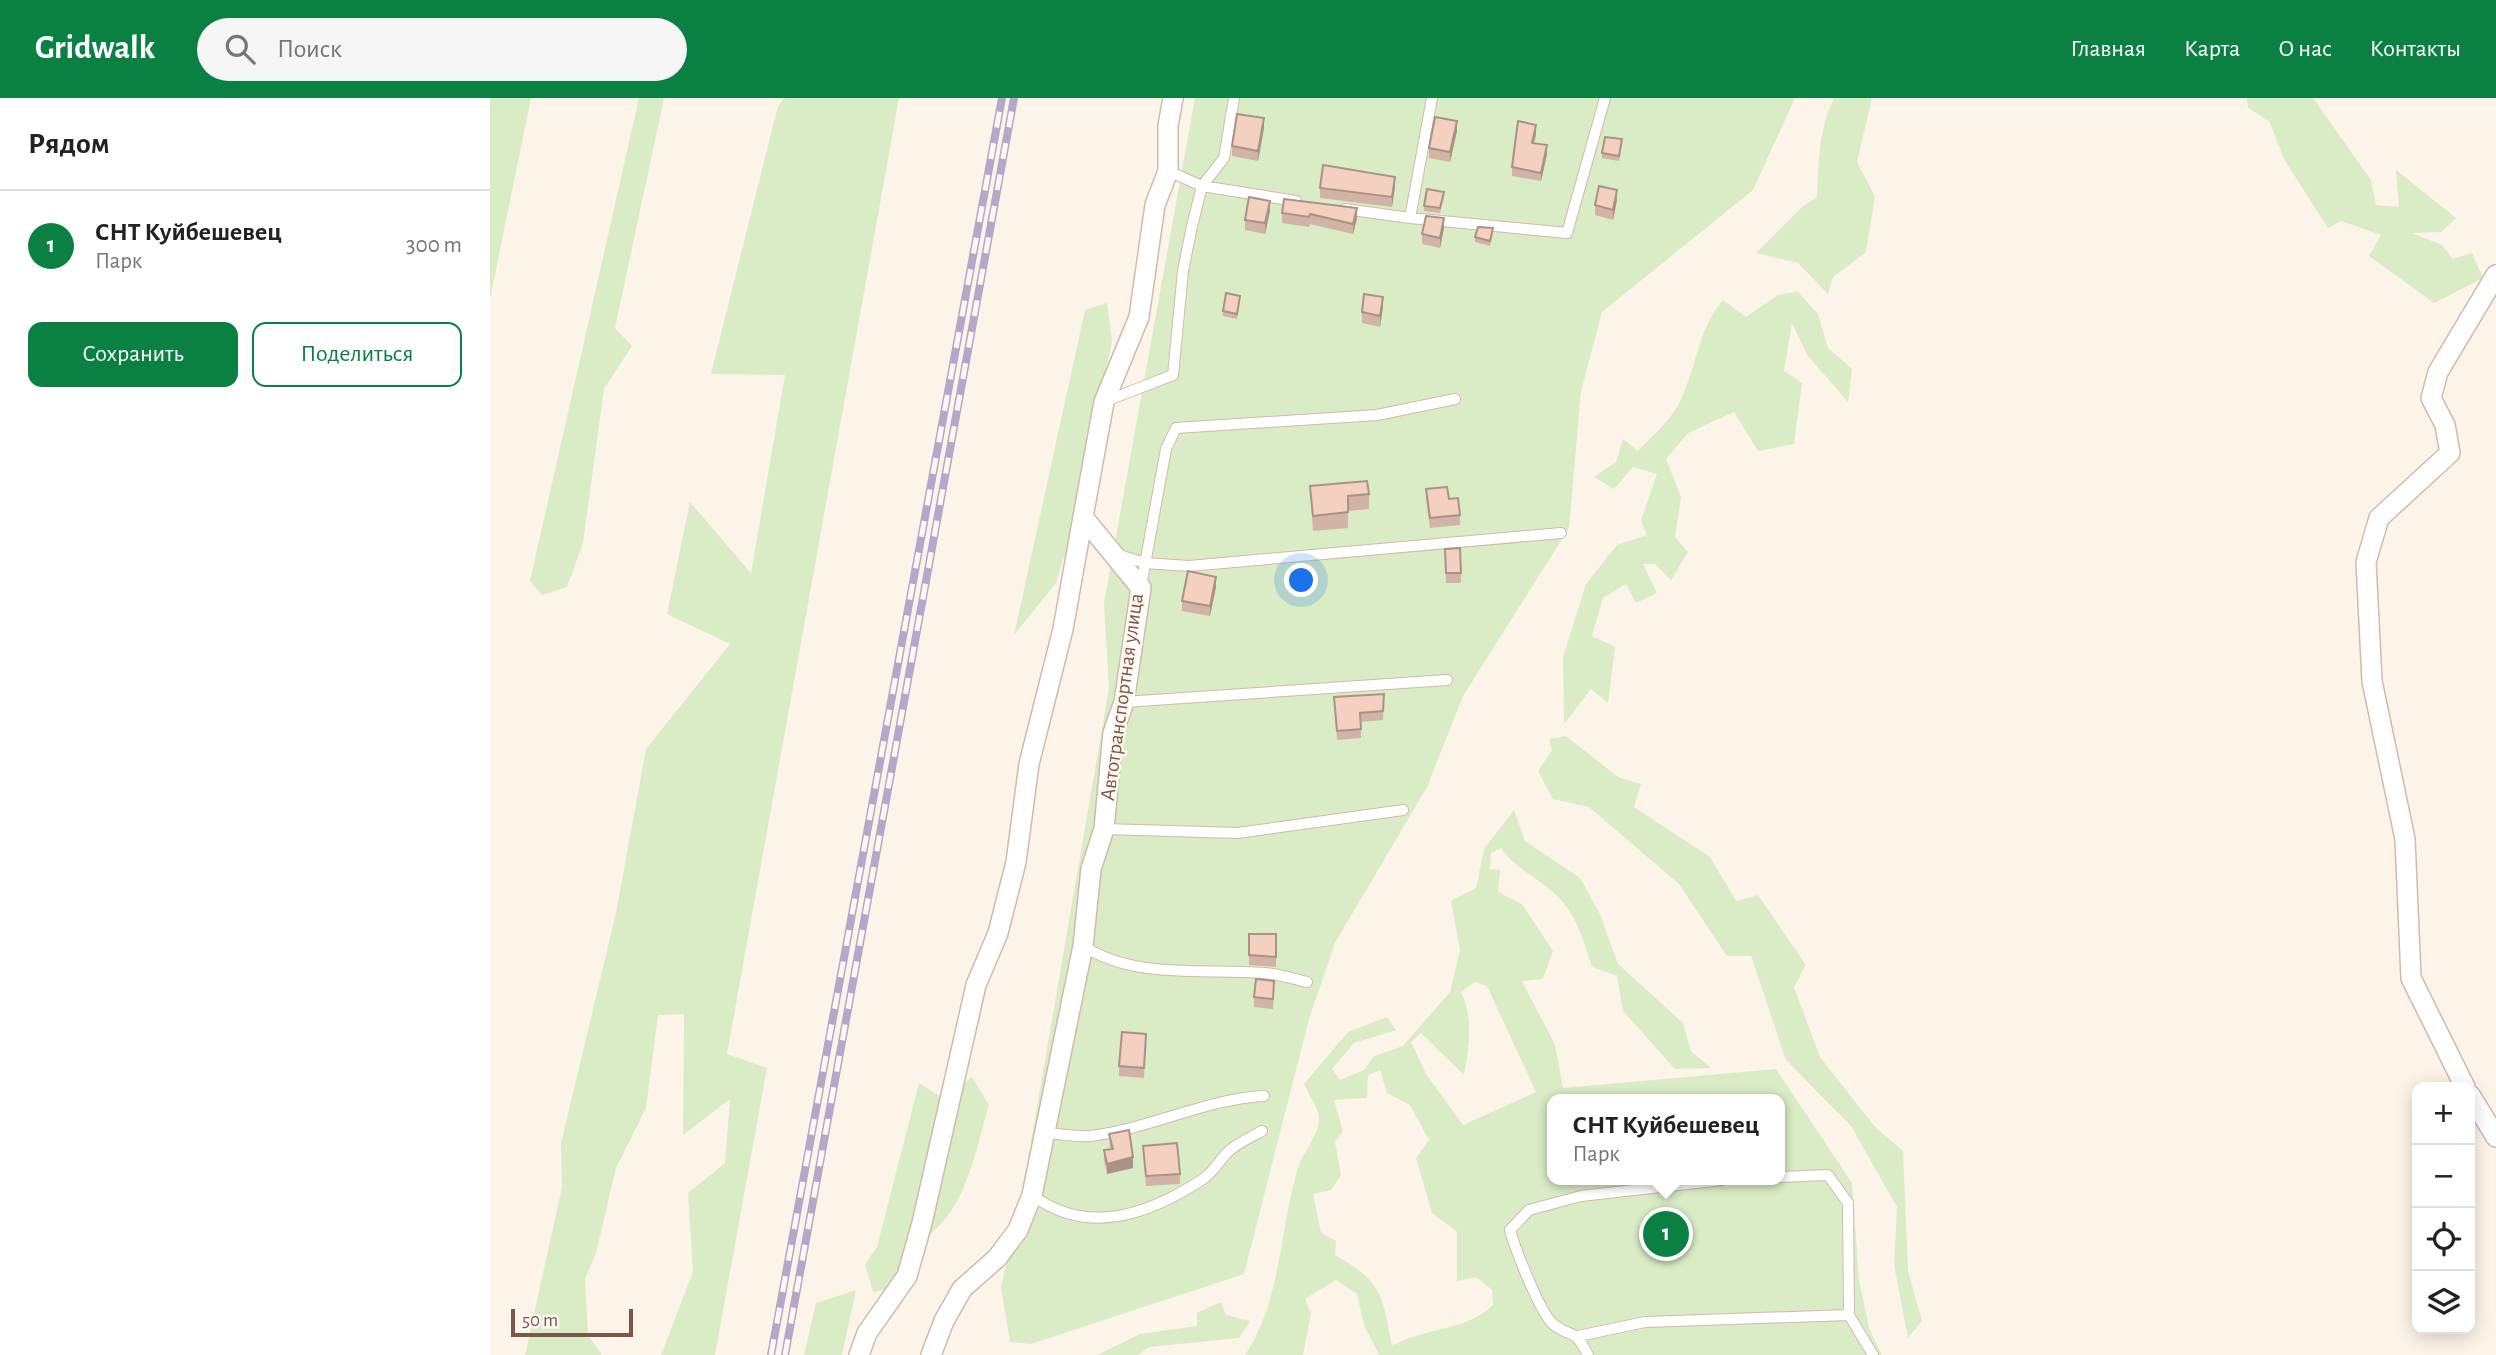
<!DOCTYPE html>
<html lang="ru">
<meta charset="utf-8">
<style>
:root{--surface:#fff;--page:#f6f6f6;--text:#222;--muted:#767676;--line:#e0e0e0;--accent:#0b8043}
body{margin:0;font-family:"Alegreya Sans",sans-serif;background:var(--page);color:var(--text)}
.controls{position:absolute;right:21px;bottom:21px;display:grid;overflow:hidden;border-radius:14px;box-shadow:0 4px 18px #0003}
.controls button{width:63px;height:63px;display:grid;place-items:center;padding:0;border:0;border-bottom:2px solid var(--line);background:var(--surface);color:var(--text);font:35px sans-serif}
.scale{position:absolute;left:21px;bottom:18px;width:122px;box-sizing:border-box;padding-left:7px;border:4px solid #7a574b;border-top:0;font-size:19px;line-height:24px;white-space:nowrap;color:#7a574b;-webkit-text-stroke:5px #fff8f1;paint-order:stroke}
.you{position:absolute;left:812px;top:483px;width:24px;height:24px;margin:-18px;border:5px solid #fff;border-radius:50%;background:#1a73e8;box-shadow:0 0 0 10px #1a73e833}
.badge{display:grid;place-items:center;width:46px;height:46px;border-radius:50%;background:var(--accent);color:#fff;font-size:23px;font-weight:700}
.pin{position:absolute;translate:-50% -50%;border:4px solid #fff;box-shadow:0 2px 7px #0006}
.popup{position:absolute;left:1057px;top:996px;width:238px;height:91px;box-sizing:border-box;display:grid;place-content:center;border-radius:14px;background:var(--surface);filter:drop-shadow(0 2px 5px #0005);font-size:23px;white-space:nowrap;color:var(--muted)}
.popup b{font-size:26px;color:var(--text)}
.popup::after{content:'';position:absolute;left:50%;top:100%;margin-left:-14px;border:14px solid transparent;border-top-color:var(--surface)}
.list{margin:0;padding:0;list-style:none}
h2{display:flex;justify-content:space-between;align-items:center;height:91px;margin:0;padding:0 28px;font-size:30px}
h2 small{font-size:23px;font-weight:400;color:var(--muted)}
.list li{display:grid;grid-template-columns:46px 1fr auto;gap:21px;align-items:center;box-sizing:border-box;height:112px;padding:0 28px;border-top:2px solid var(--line)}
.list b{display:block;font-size:26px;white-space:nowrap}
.list p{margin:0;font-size:23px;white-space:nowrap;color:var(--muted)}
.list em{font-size:23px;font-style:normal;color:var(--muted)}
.actions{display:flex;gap:14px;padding:21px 28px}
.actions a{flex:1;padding:16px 0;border:2px solid var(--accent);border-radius:14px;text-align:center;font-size:24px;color:var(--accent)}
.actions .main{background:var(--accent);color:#fff}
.icon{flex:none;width:38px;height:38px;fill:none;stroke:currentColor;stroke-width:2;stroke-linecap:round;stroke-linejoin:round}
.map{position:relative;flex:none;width:2006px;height:1257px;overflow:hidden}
header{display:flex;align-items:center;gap:42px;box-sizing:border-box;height:98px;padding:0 35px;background:var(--accent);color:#fff}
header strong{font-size:33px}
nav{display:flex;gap:38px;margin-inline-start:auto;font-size:24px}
.search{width:490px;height:63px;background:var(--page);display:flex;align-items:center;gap:18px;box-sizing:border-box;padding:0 24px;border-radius:38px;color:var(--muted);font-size:26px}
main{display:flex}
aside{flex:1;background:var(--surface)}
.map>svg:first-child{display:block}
.green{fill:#d9ecc6;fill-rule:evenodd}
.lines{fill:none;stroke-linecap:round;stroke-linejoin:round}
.service-casing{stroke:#d1baad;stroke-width:12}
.minor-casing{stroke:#d1baad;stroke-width:22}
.service{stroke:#fff;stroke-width:10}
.minor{stroke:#fff;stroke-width:19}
.rail-casing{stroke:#b6a6c9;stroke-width:8}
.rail{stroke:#fff8f1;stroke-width:5;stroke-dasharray:16;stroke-linecap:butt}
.wall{fill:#d2b3a5}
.shaded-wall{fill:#ab9286}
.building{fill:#f4d0c0;stroke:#ab9286;stroke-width:2}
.labels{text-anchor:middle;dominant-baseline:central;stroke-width:5;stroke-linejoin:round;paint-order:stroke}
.street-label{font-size:21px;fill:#7a574b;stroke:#fff8f1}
</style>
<header>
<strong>Gridwalk</strong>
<div class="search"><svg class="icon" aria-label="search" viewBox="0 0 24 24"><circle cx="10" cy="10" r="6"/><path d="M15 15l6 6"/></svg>Поиск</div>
<nav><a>Главная</a><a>Карта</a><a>О нас</a><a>Контакты</a></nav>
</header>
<main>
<aside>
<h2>Рядом<small></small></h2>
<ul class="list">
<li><span class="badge">1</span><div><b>СНТ Куйбешевец</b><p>Парк</p></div><em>300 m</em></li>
</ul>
<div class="actions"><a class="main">Сохранить</a><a>Поделиться</a></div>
</aside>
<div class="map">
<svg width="2006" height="1257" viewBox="0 0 2006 1257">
<rect width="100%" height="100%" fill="#fdf4e9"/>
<path class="green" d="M 0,0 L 41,0 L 0,201 Z
M 149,0 L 174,0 L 125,230 L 142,248 L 114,291 L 93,445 L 77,489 L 52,497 L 40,483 Z
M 295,0 L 409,0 L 237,956 L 277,970 L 225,1257 L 171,1257 L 203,1174 L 198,1095 L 235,1065 L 240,1001 L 193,1037 L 194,916 L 168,917 L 156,1010 L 126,1070 L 106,1155 L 95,1181 L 98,1237 L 112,1257 L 35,1257 L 72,1089 L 71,1045 L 126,815 L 156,651 L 240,546 L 177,516 L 200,404 L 261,475 L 295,277 L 221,276 L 288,8 Z
M 705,0 L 1305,0 L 1263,92 L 1112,214 L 1091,293 L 1079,430 L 973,598 L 937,689 L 845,845 L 819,921 L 754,1176 L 541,1246 L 520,1244 L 511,1190 L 537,1067 L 619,590 L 614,505 Z
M 1344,0 L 1382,0 L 1367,64 L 1385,99 L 1376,154 L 1343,179 L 1338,196 L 1308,165 L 1266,155 L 1312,109 L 1327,99 C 1329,63 1328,33 1344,0 Z
M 1757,0 L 1823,0 L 1881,82 L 1886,107 L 1909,109 L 1906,72 L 1966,120 L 1951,134 L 1922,135 L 1952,147 L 1963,161 L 1982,155 L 1993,180 L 1944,205 L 1879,158 L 1891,137 L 1851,123 L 1838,130 L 1794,61 L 1779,23 L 1758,10 Z
M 1307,193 L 1328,216 L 1338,250 L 1362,271 L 1358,304 L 1318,258 L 1302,225 L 1294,273 L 1312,285 L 1304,346 L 1268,353 L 1244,314 L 1198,335 L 1176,361 L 1191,399 L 1185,439 L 1198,454 L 1181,482 L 1165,466 L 1153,466 L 1167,495 L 1146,505 L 1136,486 L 1113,500 L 1102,538 L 1125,549 L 1118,605 L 1101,591 L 1074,626 L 1073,559 L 1096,486 L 1127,447 L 1157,437 L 1151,422 L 1167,376 L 1143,369 L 1124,391 L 1104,379 L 1126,364 L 1133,341 L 1148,353 C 1161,339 1179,324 1188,307 C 1206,274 1208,230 1233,202 L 1256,219 L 1288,197 Z
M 617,205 L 622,243 L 581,436 L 566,485 L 524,537 L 595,212 Z
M 1076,638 L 1128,679 L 1151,686 L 1144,709 L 1220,759 L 1246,803 L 1268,797 L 1316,867 L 1304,889 L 1330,959 L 1386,1030 L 1413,1053 L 1418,1173 L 1432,1223 L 1418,1240 L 1404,1167 L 1407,1109 L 1361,1028 L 1296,962 L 1261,858 L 1237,858 L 1189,786 L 1099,709 L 1063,701 L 1048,673 L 1062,652 L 1059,641 Z
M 1024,712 L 1035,743 L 1090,780 L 1109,814 L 1128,866 L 1193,925 L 1201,953 L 1221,970 L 1185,971 L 1133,913 L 1127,878 L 1102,869 C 1094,844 1088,820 1069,800 C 1051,781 1025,771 1011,750 L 1001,755 L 1000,771 L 1010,772 L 1008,794 L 1032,806 L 1063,853 L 1053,881 L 1032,883 L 1065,947 L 1073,990 L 1286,971 L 1362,1085 L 1369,1182 L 1379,1230 L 1392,1257 L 889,1257 L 874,1227 L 867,1196 L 846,1182 L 815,1201 L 821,1215 L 813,1257 L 755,1257 C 792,1202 789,1132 808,1070 C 813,1053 833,1033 828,1015 C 826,1006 818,996 814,986 L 858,934 L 897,919 L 906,932 L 864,945 L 842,971 L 850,982 L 874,972 L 884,958 L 913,948 L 960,894 L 970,852 L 961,803 L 986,790 L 994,751 ZM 985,884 L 997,888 L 1046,994 L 973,1027 L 936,976 L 921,944 L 931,935 L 974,977 C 979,949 984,920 971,894 ZM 890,972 L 897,995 L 920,1007 L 939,1042 L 926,1060 L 942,1115 L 967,1134 L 967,1183 L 986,1179 L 1002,1192 L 1003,1207 C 975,1234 934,1229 902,1248 C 892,1197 893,1184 845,1157 L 846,1143 L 831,1135 L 823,1096 L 841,1092 L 851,1077 L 845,1044 L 853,1033 L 844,1002 L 877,1000 L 878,977 ZM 1062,1001 L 1290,1001 L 1290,1082 L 1062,1082 Z
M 482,979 L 499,1007 C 484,1056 474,1130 418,1147 L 400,1191 L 383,1194 L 375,1166 L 387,1149 L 429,985 L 454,1001 Z
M 366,1192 L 352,1257 L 314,1257 L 326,1205 Z
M 731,1204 L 736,1217 L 760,1223 L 749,1240 L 659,1249 L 648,1257 L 607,1257 L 650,1236 L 707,1228 L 707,1215 Z"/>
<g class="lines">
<defs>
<path id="service" d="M 678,73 L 712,88 L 806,103
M 855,111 L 920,120 L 1077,135 L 1115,0
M 920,120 L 942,0
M 616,303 L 683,277 L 693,173 L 702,128 L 712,88 L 734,60 L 744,0
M 626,456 L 655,465 L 699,468 L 1071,435
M 651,488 L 676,351 L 686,330 L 887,317 L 965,301
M 634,604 L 957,582
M 614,731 L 748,735 L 913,712
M 593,848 C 646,882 714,870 774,875 C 789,876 803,881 817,884
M 557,1035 C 571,1036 587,1039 600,1038 C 660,1031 715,1001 774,998
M 1290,1079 L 1338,1077 L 1358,1105 L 1359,1217 L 1383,1257
M 542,1097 C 598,1139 660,1116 713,1081 C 724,1074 730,1061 739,1053 C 748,1045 761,1039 772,1033
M 1088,1238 L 1155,1224 L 1359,1217
M 1098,1257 C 1083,1227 1083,1242 1063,1226 C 1050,1215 1025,1150 1020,1132 L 1039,1112 L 1091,1098 L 1232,1082"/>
<path id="minor" d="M 1975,989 L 1921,880 L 1915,741 L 1882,583 L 1876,464 L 1889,420 L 1960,355 L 1955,327 L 1941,300 L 1948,274 L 2006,177
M 1980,997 L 2006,1039
M 369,1257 L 377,1235 L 417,1178 L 432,1125 L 486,887 L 508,835 L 526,764 L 539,666 L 573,531 L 593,419
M 441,1257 L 454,1223 L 472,1191 L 507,1160 L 528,1132 L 542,1097 L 593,848 L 601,771 L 614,731 L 623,635 L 634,604 L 651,490 L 593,419 L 614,304 L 649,219 L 665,107 L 678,73 L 678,28 L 683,0"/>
</defs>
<use href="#service" class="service-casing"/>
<use href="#minor" class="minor-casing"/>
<use href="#service" class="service"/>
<use href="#minor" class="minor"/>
<defs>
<path id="rail" d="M 281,1257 L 512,0
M 295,1257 L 524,0"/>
</defs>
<use href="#rail" class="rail-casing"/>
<use href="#rail" class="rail"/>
</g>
<path class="wall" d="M 774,30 L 768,63 L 742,58 L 742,48 Z
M 967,33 L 960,64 L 939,60 L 939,50 Z
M 1046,36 L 1044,45 L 1057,56 L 1051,83 L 1022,78 L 1022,69 Z
M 1132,46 L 1129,63 L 1112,60 L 1112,55 Z
M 905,89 L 902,109 L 830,100 L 830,90 Z
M 954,99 L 950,115 L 934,113 L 934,108 Z
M 794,101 L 867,120 L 863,136 L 820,126 L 819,129 L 792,125 L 792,115 Z
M 1127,102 L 1123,122 L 1105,117 L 1105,107 Z
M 780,113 L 775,136 L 755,132 L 755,122 Z
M 954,130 L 950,150 L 932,146 L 932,136 Z
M 1003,135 L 1000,148 L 985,144 L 985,139 Z
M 750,203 L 747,221 L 733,218 L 733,213 Z
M 893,209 L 890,229 L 872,225 L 872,214 Z
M 820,388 L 879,396 L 879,411 L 858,413 L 858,430 L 823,433 Z
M 936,391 L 970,417 L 970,427 L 940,430 L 936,401 Z
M 955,451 L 971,475 L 971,485 L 956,485 Z
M 726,489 L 720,518 L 692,513 L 692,503 Z
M 894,596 L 893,622 L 871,624 L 871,640 L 847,642 L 844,599 Z
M 759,836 L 786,836 L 786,869 L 759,867 Z
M 784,893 L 783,911 L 764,909 L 764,899 Z
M 656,946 L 654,980 L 629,978 L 629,968 Z
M 619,1036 L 643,1070 L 617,1076 L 614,1062 L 614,1052 L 620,1051 Z
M 653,1048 L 690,1076 L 690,1086 L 656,1088 Z"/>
<path class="shaded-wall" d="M 774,20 L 774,30 L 768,63 L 768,53 Z
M 967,23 L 967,33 L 960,64 L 960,54 Z
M 1046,27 L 1046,36 L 1042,54 L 1042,45 Z
M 1057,47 L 1057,56 L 1051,83 L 1051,75 Z
M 905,79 L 905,89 L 902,109 L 902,99 Z
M 1127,92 L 1127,102 L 1123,122 L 1123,112 Z
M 780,103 L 780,113 L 775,136 L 775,125 Z
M 867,110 L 867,120 L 863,136 L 863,126 Z
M 954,120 L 954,130 L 950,150 L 950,140 Z
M 893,199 L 893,209 L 890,229 L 890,218 Z
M 726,479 L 726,489 L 720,518 L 720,508 Z
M 643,1059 L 643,1070 L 617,1076 L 617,1066 Z"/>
<path class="building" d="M 747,16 L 774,20 L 768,53 L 742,48 Z
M 945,19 L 967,23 L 960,54 L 939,50 Z
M 1028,23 L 1046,27 L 1042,45 L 1057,47 L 1051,75 L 1022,69 Z
M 1115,39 L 1132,41 L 1129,58 L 1112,55 Z
M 833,67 L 905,79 L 902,99 L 830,90 Z
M 1109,88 L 1127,92 L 1123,112 L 1105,107 Z
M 937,91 L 954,94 L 950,110 L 934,108 Z
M 759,99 L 780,103 L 775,125 L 755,122 Z
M 794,101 L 867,110 L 863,126 L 820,116 L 819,119 L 792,115 Z
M 936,118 L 954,120 L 950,140 L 932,136 Z
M 988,129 L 1003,130 L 1000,143 L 985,139 Z
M 736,195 L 750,198 L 747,216 L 733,213 Z
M 874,196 L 893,199 L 890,218 L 872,214 Z
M 877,383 L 879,396 L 858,398 L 858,414 L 823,418 L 820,388 Z
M 957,389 L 959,401 L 968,400 L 970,417 L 940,420 L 936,391 Z
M 970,450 L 971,475 L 956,475 L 955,451 Z
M 698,473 L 726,479 L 720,508 L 692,503 Z
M 894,596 L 893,613 L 870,615 L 871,631 L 847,633 L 844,599 Z
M 759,836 L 786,836 L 786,859 L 759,857 Z
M 766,881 L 784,883 L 783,901 L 764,899 Z
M 632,934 L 656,936 L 654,970 L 629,968 Z
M 639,1032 L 643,1059 L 617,1066 L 614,1052 L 623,1051 L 619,1036 Z
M 687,1045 L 690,1076 L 656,1078 L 653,1048 Z"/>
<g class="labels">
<g class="street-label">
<text transform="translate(632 599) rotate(-82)">Автотранспортная улица</text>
</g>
</g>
</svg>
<div class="controls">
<button>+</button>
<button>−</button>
<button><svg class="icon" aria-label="locate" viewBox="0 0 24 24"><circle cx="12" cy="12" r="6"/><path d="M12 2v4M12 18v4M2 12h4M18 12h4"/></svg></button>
<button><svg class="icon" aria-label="layers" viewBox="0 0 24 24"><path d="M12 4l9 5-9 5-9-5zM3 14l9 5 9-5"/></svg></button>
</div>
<div class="scale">50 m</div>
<div class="you"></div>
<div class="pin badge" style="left:1176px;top:1136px">1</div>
<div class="popup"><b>СНТ Куйбешевец</b>Парк</div>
</div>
</main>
